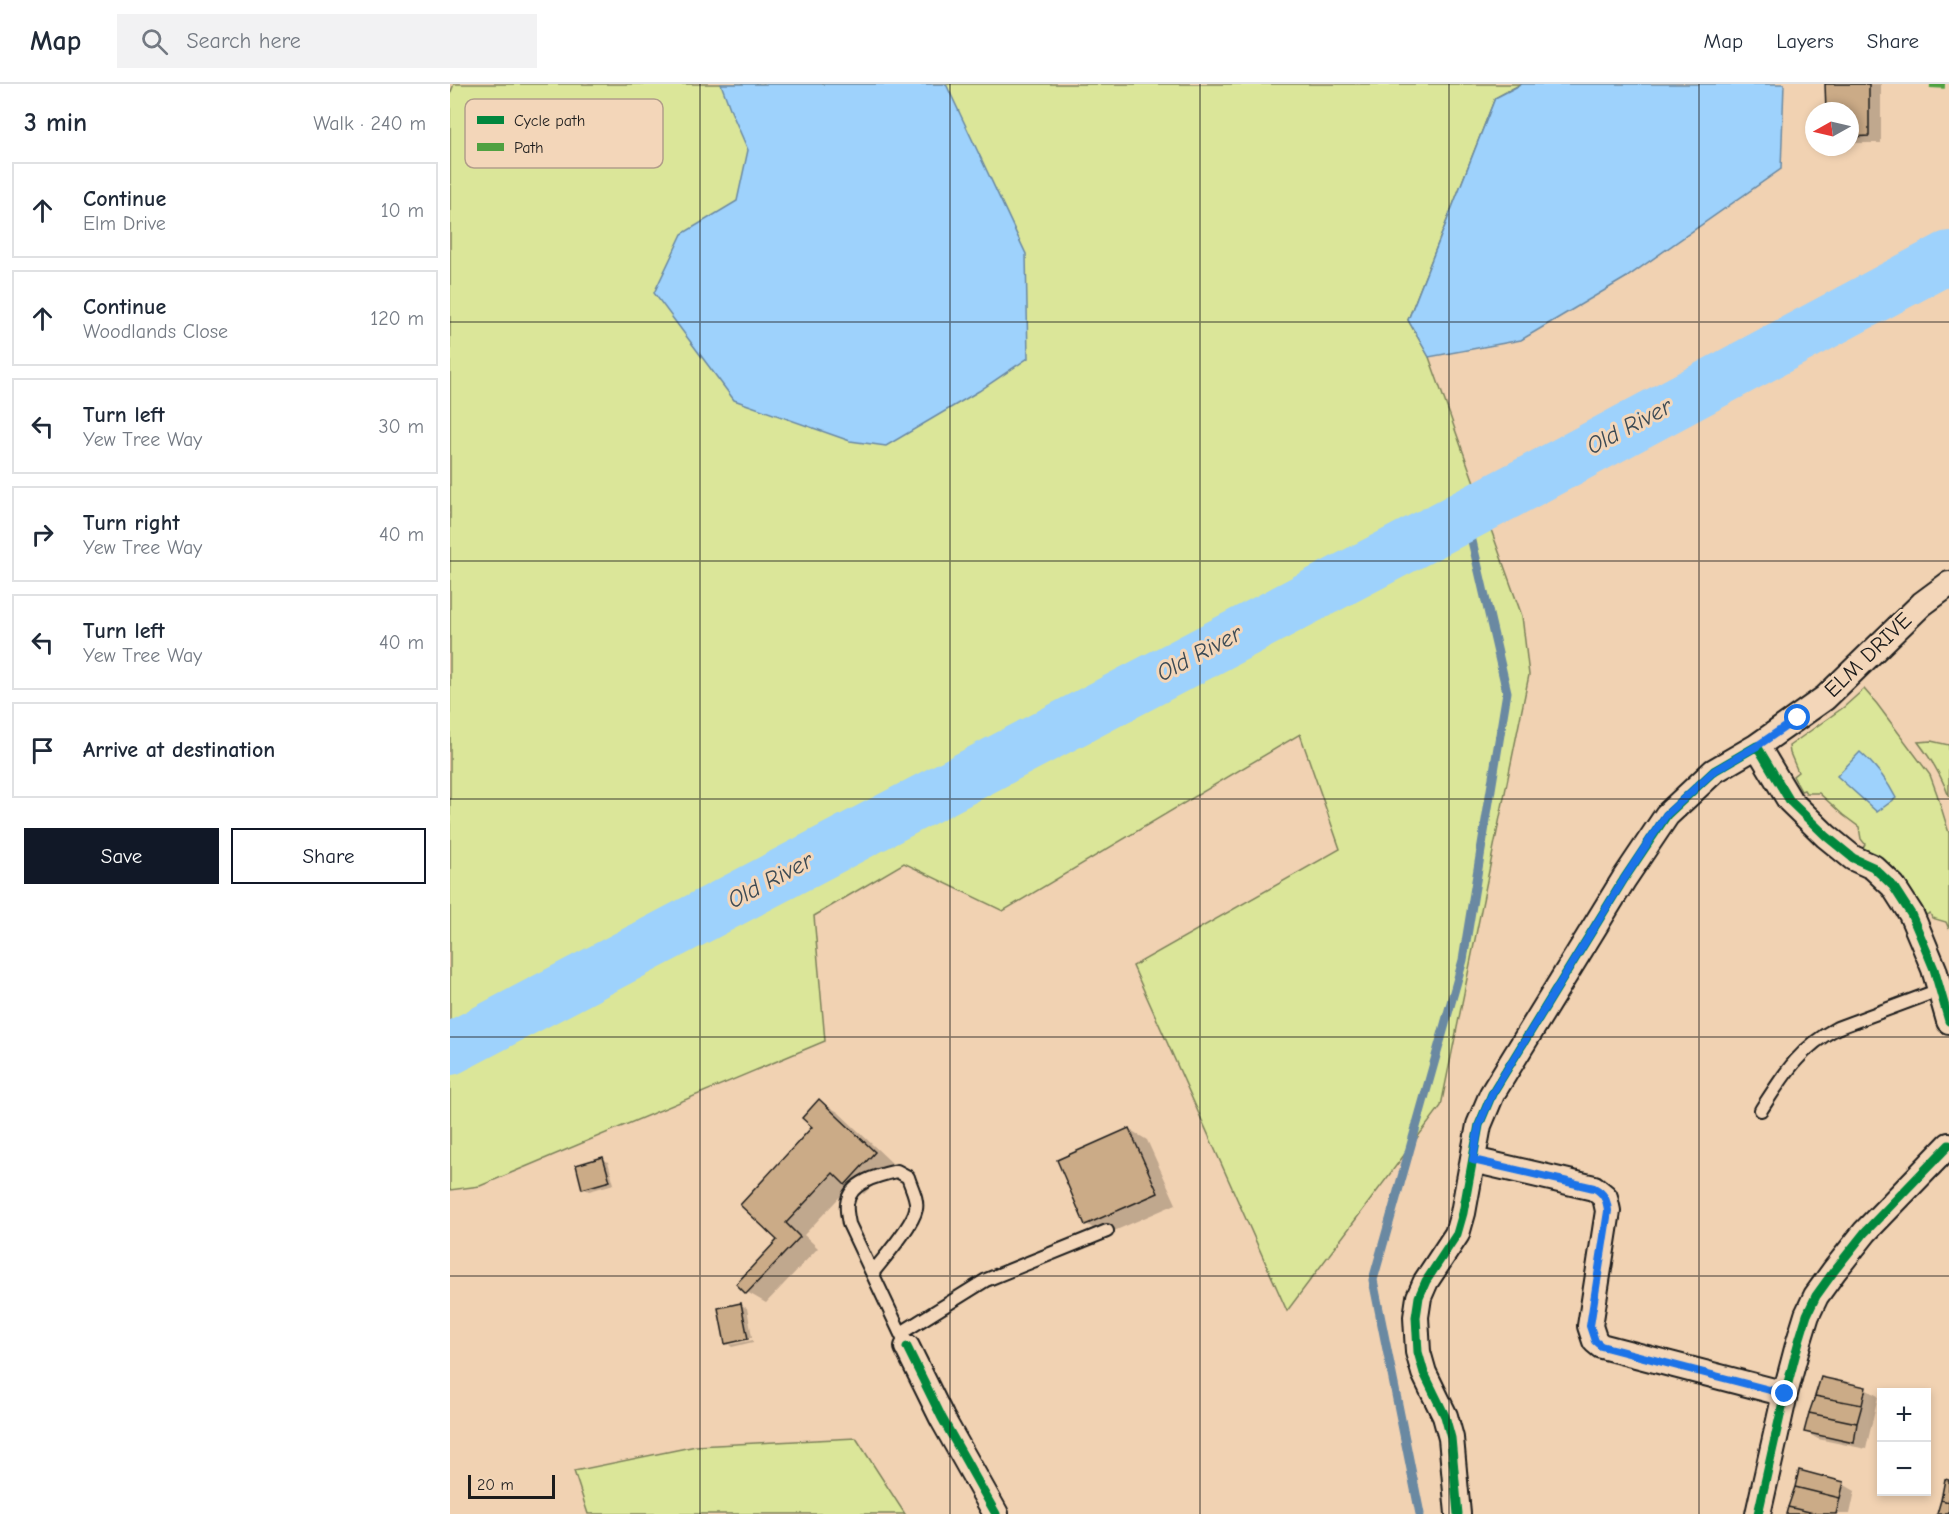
<!DOCTYPE html>
<meta charset="utf-8">
<style>
:root{--surface:#fff;--page:#f2f2f3;--text:#1f2937;--muted:#747a83;--line:#e0e1e3;--accent:#111827}
body{margin:0;font-family:"Comic Neue",sans-serif;background:var(--page);color:var(--text)}
.controls{position:absolute;right:18px;bottom:18px;display:grid;overflow:hidden;border-radius:0px;box-shadow:0 3px 9px #0003}
.controls button{width:54px;height:54px;display:grid;place-items:center;padding:0;border:0;border-bottom:2px solid var(--line);background:var(--surface);color:var(--text);font:30px sans-serif}
.compass{position:absolute;left:1355px;top:18px;width:54px;height:54px;border-radius:50%;background:var(--surface);box-shadow:0 3px 9px #0003;rotate:262deg}
.scale{position:absolute;left:18px;bottom:15px;width:87px;box-sizing:border-box;padding-left:6px;border:3px solid #1c1c1c;border-top:0;font-size:16px;line-height:21px;white-space:nowrap;color:#1c1c1c;-webkit-text-stroke:4px #f3d6b9;paint-order:stroke}
.stop{position:absolute;width:18px;height:18px;margin:-14px;border:4px solid #1a73e8;border-radius:50%;background:#fff}
.stop.end{background:#1a73e8;border-color:#fff;box-shadow:0 2px 6px #0008}
.list{margin:0;padding:0;list-style:none}
h2{display:flex;justify-content:space-between;align-items:center;height:78px;margin:0;padding:0 24px;font-size:26px}
h2 small{font-size:20px;font-weight:400;color:var(--muted)}
.list li{display:grid;grid-template-columns:39px 1fr auto;gap:18px;align-items:center;box-sizing:border-box;height:96px;margin:0 12px 12px;padding:0 12px;border:2px solid var(--line);border-radius:0px}
.list b{display:block;font-size:22px;white-space:nowrap}
.list p{margin:0;font-size:20px;white-space:nowrap;color:var(--muted)}
.list em{font-size:20px;font-style:normal;color:var(--muted)}
.actions{display:flex;gap:12px;padding:18px 24px}
.actions a{flex:1;padding:14px 0;border:2px solid var(--accent);border-radius:0px;text-align:center;font-size:21px;color:var(--accent)}
.actions .main{background:var(--accent);color:#fff}
.icon{flex:none;width:33px;height:33px;fill:none;stroke:currentColor;stroke-width:2;stroke-linecap:round;stroke-linejoin:round}
.map{position:relative;flex:none;width:1499px;height:1430px;overflow:hidden}
header{display:flex;align-items:center;gap:36px;box-sizing:border-box;height:84px;padding:0 30px;background:var(--surface);border-bottom:2px solid var(--line)}
header strong{font-size:28px}
nav{display:flex;gap:33px;margin-inline-start:auto;font-size:21px}
.search{width:420px;height:54px;background:var(--page);display:flex;align-items:center;gap:15px;box-sizing:border-box;padding:0 21px;border-radius:0px;color:var(--muted);font-size:22px}
main{display:flex}
aside{flex:1;background:var(--surface)}
.map>svg:first-child{display:block}
.green{fill:#dbe699;stroke:#7c815a;stroke-width:1.5}
.water{fill:#9ed2fc;stroke:#6a89a2;stroke-width:1.5}
.shadow{fill:#0003}
.lines{fill:none;stroke-linecap:round;stroke-linejoin:round}
.stream{stroke:#6a89a2;stroke-width:9}
.river{stroke:#9ed2fc;stroke-width:52}
.building{fill:#cbab87;stroke:#1c1c1c;stroke-width:1.5}
.service-casing{stroke:#1c1c1c;stroke-width:16}
.minor-casing{stroke:#1c1c1c;stroke-width:28}
.service{stroke:#f3d6b9;stroke-width:12}
.minor{stroke:#f3d6b9;stroke-width:24}
.quiet{stroke:#4fa141;stroke-width:8;stroke-dasharray:15 8;stroke-linecap:butt}
.cycleway-casing{stroke:#f3d6b9;stroke-width:13}
.cycleway{stroke:#00873e;stroke-width:9}
.route{stroke:#1a73e8;stroke-width:8}
.grid{fill:none;stroke:#1c1c1c;stroke-width:1.5;stroke-opacity:0.55}
.labels{text-anchor:middle;dominant-baseline:central;stroke-width:6;stroke-linejoin:round;paint-order:stroke}
.street-label{font-size:22px;fill:#1c1c1c;stroke:#f3d6b9}
.water-label{font-size:24px;font-style:italic;fill:#3c4a54;stroke:#f3d6b9}
.key{fill:#f3d6b9;stroke:#b29e8a;stroke-width:1.5}
.key-label{font-size:16px;fill:#1c1c1c}
</style>
<header>
<strong>Map</strong>
<div class="search"><svg class="icon" aria-label="search" viewBox="0 0 24 24"><circle cx="10" cy="10" r="6"/><path d="M15 15l6 6"/></svg>Search here</div>
<nav><a>Map</a><a>Layers</a><a>Share</a></nav>
</header>
<main>
<aside>
<h2>3 min<small>Walk · 240 m</small></h2>
<ul class="list">
<li><svg class="icon" aria-label="ahead" viewBox="0 0 24 24"><path d="M12 20V5M6 11l6-6 6 6"/></svg><div><b>Continue</b><p>Elm Drive</p></div><em>10 m</em></li>
<li><svg class="icon" aria-label="ahead" viewBox="0 0 24 24"><path d="M12 20V5M6 11l6-6 6 6"/></svg><div><b>Continue</b><p>Woodlands Close</p></div><em>120 m</em></li>
<li><svg class="icon" aria-label="left" viewBox="0 0 24 24"><path d="M17 20v-9H6M10 6l-5 5 5 5"/></svg><div><b>Turn left</b><p>Yew Tree Way</p></div><em>30 m</em></li>
<li><svg class="icon" aria-label="right" viewBox="0 0 24 24"><path d="M7 20v-9h11M14 6l5 5-5 5"/></svg><div><b>Turn right</b><p>Yew Tree Way</p></div><em>40 m</em></li>
<li><svg class="icon" aria-label="left" viewBox="0 0 24 24"><path d="M17 20v-9H6M10 6l-5 5 5 5"/></svg><div><b>Turn left</b><p>Yew Tree Way</p></div><em>40 m</em></li>
<li><svg class="icon" aria-label="arrive" viewBox="0 0 24 24"><path d="M6 21V4h12l-3 4 3 4H6"/></svg><div><b>Arrive at destination</b></div></li>
</ul>
<div class="actions"><a class="main">Save</a><a>Share</a></div>
</aside>
<div class="map">
<svg width="1499" height="1430" viewBox="0 0 1499 1430">
<rect width="100%" height="100%" fill="#f1d2b2"/>
<filter id="ink" filterUnits="userSpaceOnUse"><feTurbulence type="fractalNoise" baseFrequency=".0167" numOctaves="2"/><feDisplacementMap in="SourceGraphic" scale="12" xChannelSelector="R" yChannelSelector="G"/><feConvolveMatrix kernelMatrix="1 2 1 2 8 2 1 2 1" color-interpolation-filters="sRGB"/></filter>
<g filter="url(#ink)">
<path class="green" d="M 4,0 L 1071,0 L 1045,14 L 958,236 L 979,273 L 1072,532 L 1079,591 L 991,1022 L 837,1227 L 683,882 L 890,765 L 850,650 L 553,827 L 454,779 L 364,832 L 375,957 L 30,1102 L 0,1106 L 0,10 Z
M 1414,605 L 1427,620 L 1480,691 L 1487,710 L 1499,749 L 1499,845 L 1496,838 L 1482,834 L 1480,829 L 1476,831 C 1457,804 1440,784 1413,764 L 1415,760 L 1411,755 L 1409,743 L 1393,731 L 1369,709 L 1356,709 L 1354,706 L 1351,707 L 1343,692 L 1348,688 L 1340,669 L 1339,662 L 1394,623 Z
M 1481,657 L 1499,661 L 1499,713 C 1492,692 1482,676 1468,658 Z
M 406,1354 L 455,1430 L 138,1430 L 124,1387 L 246,1362 Z"/>
<path class="water" d="M 271,0 L 496,0 L 576,170 L 578,274 L 529,307 L 436,362 L 400,357 L 284,316 L 204,209 L 232,150 L 287,117 L 298,66 L 281,27 Z
M 1072,0 L 1334,0 L 1331,85 L 1177,193 L 1071,256 L 979,273 L 958,236 L 1045,14 Z
M 1410,668 C 1425,681 1437,696 1446,714 L 1427,728 L 1387,692 Z"/>
<path class="shadow" d="M 1376,0 L 1431,0 L 1431,59 L 1400,59 L 1400,27 L 1377,27 Z
M 369,1017 L 388,1028 L 443,1080 L 414,1110 L 400,1102 L 354,1151 L 368,1164 L 316,1219 L 297,1208 L 329,1156 L 365,1043 Z
M 679,1045 L 697,1056 L 726,1120 L 655,1151 L 636,1140 Z
M 153,1075 L 158,1078 L 164,1100 L 139,1107 L 133,1104 Z
M 291,1221 L 297,1224 L 302,1253 L 279,1258 L 279,1261 L 303,1256 L 303,1258 L 282,1263 L 276,1259 Z
M 1415,1305 L 1428,1312 L 1416,1365 L 1368,1355 L 1356,1348 Z
M 1393,1400 L 1405,1407 L 1400,1430 L 1338,1430 Z"/>
<g class="lines">
<path class="stream" d="M 970,1430 L 923,1196 L 1013,876 L 1057,608 L 1016,431"/>
<path class="river" d="M 0,965 L 1075,400 L 1499,173"/>
</g>
<path class="building" d="M 1375,0 L 1419,0 L 1419,52 L 1400,53 L 1400,27 L 1376,27 Z
M 369,1015 L 425,1068 L 395,1101 L 383,1089 L 336,1139 L 350,1153 L 296,1210 L 286,1200 L 327,1156 L 290,1121 L 362,1043 L 352,1034 Z
M 679,1044 L 708,1109 L 635,1141 L 607,1076 Z
M 153,1073 L 160,1097 L 132,1105 L 126,1081 Z
M 291,1219 L 298,1255 L 275,1260 L 268,1224 Z
M 1371,1293 L 1416,1303 L 1412,1321 L 1365,1312 Z
M 1365,1312 L 1412,1321 L 1407,1339 L 1359,1329 Z
M 1359,1329 L 1407,1339 L 1404,1359 L 1354,1348 Z
M 1349,1386 L 1394,1398 L 1390,1414 L 1345,1403 Z
M 1495,1395 L 1499,1396 L 1499,1418 L 1491,1416 Z
M 1345,1403 L 1390,1414 L 1386,1430 L 1368,1430 L 1338,1423 Z
M 1491,1416 L 1499,1418 L 1499,1430 L 1487,1430 Z
M 1338,1423 L 1368,1430 L 1336,1430 Z"/>
<g class="lines">
<defs>
<path id="service" d="M 1311,1026 C 1333,992 1350,963 1387,944 L 1489,906
M 423,1188 C 434,1174 463,1141 466,1125 C 468,1115 461,1103 458,1093 L 447,1087 C 429,1091 399,1098 397,1120 C 396,1126 398,1134 399,1140 L 457,1263
M 451,1249 L 536,1196 L 657,1147"/>
<path id="minor" d="M 1307,662 L 1375,614 L 1472,520 L 1499,500
M 1023,1076 L 1144,1104 L 1155,1113 L 1158,1127 L 1140,1242 L 1145,1257 L 1151,1262 L 1335,1310
M 457,1263 L 492,1334 L 546,1430
M 1008,1430 L 1001,1354 L 995,1332 L 974,1289 L 968,1268 L 966,1233 L 969,1213 L 976,1197 L 1007,1150 L 1013,1129 L 1029,1041 L 1042,1010 L 1174,795 L 1217,731 L 1264,687 L 1307,662 L 1340,717 L 1376,752 L 1403,774 L 1423,783 L 1443,802 L 1461,830 L 1472,856 L 1484,885 L 1499,937
M 1308,1430 L 1335,1310 L 1349,1257 L 1357,1231 L 1366,1212 L 1384,1187 L 1415,1148 L 1499,1061"/>
</defs>
<use href="#service" class="service-casing"/>
<use href="#minor" class="minor-casing"/>
<use href="#service" class="service"/>
<use href="#minor" class="minor"/>
<path class="quiet" d="M 1480,0 L 1499,1"/>
<defs>
<path id="cycleway" d="M 457,1263 L 492,1334 L 546,1430
M 1008,1430 L 1001,1354 L 995,1332 L 974,1289 L 968,1268 L 966,1233 L 969,1213 L 976,1197 L 1007,1150 L 1013,1129 L 1029,1041 L 1042,1010 L 1174,795 L 1217,731 L 1264,687 L 1307,662 L 1340,717 L 1376,752 L 1403,774 L 1423,783 L 1443,802 L 1461,830 L 1472,856 L 1484,885 L 1499,937
M 1308,1430 L 1335,1310 L 1349,1257 L 1357,1231 L 1366,1212 L 1384,1187 L 1415,1148 L 1499,1061"/>
</defs>
<use href="#cycleway" class="cycleway-casing"/>
<use href="#cycleway" class="cycleway"/>
</g>
</g>
<g class="lines" filter="url(#ink)">
<path class="route" d="M 1335,1310 L 1151,1262 L 1145,1257 L 1140,1242 L 1158,1127 C 1157,1116 1154,1109 1144,1104 L 1023,1076 L 1029,1041 L 1042,1010 L 1174,795 L 1216,731 L 1264,687 L 1307,662 L 1348,634"/>
</g>
<path class="grid" d="M 250,0 L 250,1430M 500,0 L 500,1430M 750,0 L 750,1430M 999,0 L 999,1430M 1249,0 L 1249,1430M 0,238 L 1499,238M 0,477 L 1499,477M 0,715 L 1499,715M 0,953 L 1499,953M 0,1192 L 1499,1192"/>
<g class="labels">
<g class="street-label">
<text transform="translate(1418 571) rotate(-44)">ELM DRIVE</text>
</g>
<g class="water-label">
<text transform="translate(1179 342) rotate(-28)">Old River</text>
<text transform="translate(749 569) rotate(-28)">Old River</text>
<text transform="translate(320 796) rotate(-28)">Old River</text>
</g>
</g>
<rect x="15" y="15" width="198" height="69" rx="9" class="key"/>
<rect x="27" y="32" width="27" height="8" fill="#00873e"/>
<rect x="27" y="59" width="27" height="8" fill="#4fa141"/>
<g class="key-label">
<text x="64" y="42">Cycle path</text>
<text x="64" y="69">Path</text>
</g>
</svg>
<div class="controls">
<button>+</button>
<button>−</button>
</div>
<svg class="compass" viewBox="-18 -18 36 36"><path d="M0-13l5 13h-10z" fill="#e53935"/><path d="M0 13l5-13h-10z" fill="#747a83"/></svg>
<div class="scale">20 m</div>
<div class="stop" style="left:1348px;top:634px"></div>
<div class="stop end" style="left:1335px;top:1310px"></div>
</div>
</main>
